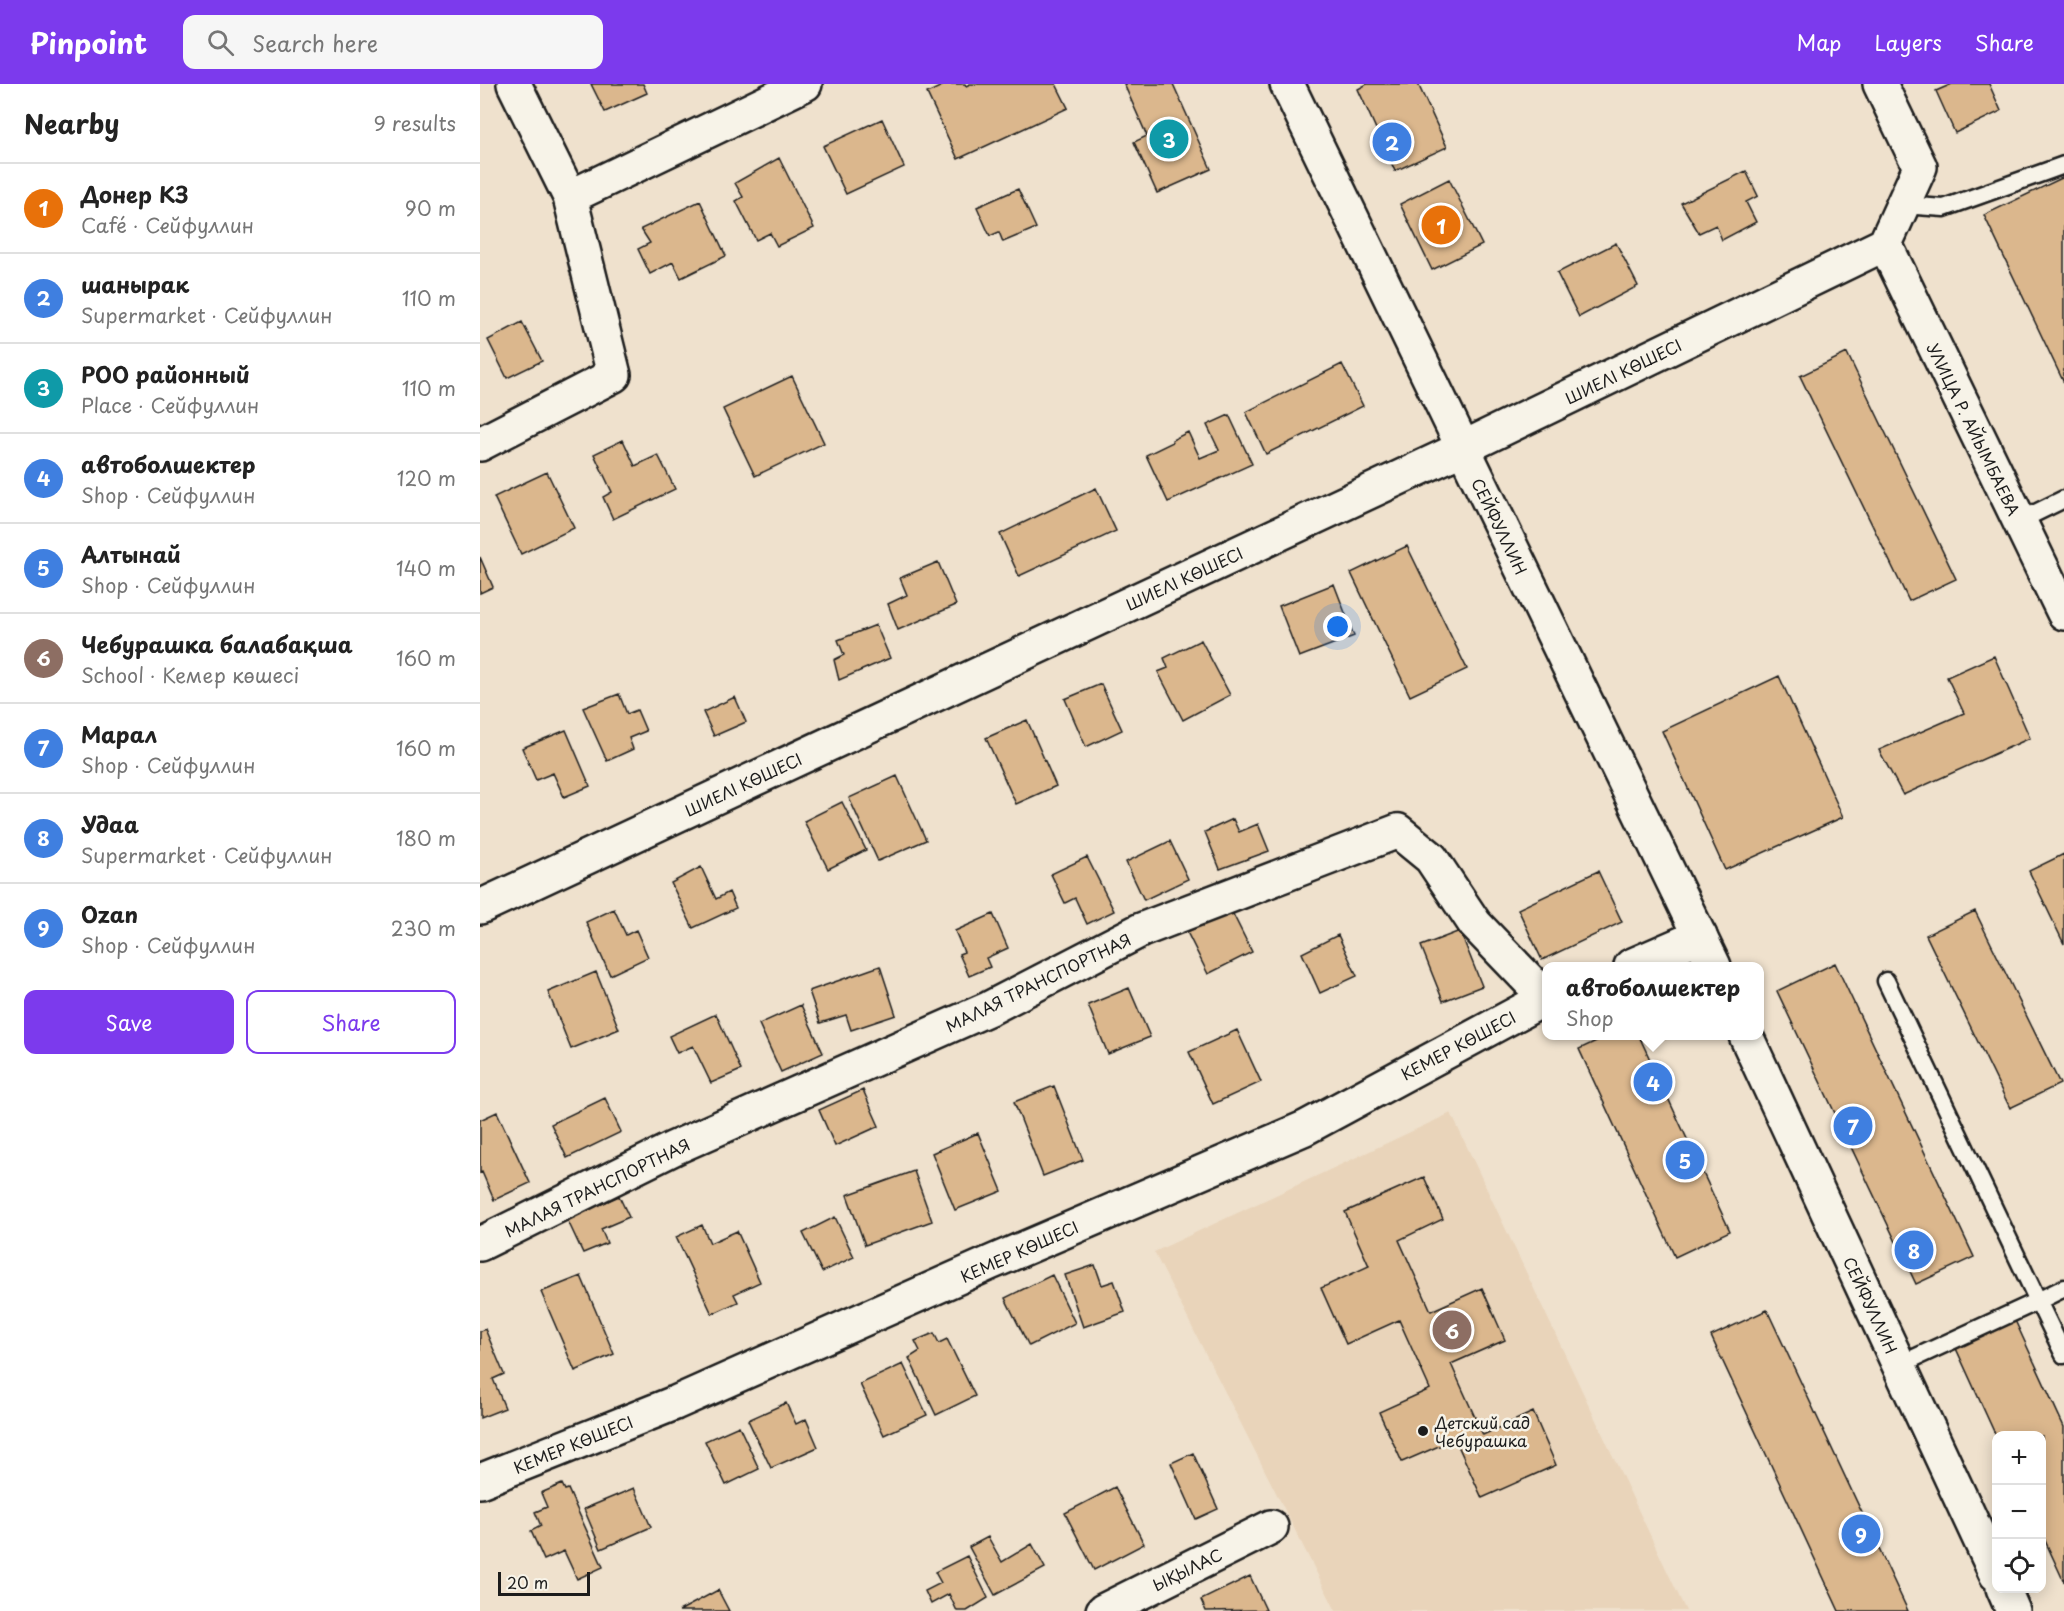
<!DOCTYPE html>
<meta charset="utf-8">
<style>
:root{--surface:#fff;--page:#f6f6f6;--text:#222;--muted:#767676;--line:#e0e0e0;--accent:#7c3aed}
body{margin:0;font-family:"Playpen Sans",sans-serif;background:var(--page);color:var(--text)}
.controls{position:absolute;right:18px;bottom:18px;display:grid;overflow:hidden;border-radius:12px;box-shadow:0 3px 15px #0003}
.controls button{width:54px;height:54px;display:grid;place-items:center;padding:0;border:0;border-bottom:2px solid var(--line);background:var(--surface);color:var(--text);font:30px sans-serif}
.scale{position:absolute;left:18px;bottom:15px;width:92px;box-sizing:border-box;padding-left:6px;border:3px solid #1c1c1c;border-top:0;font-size:16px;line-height:21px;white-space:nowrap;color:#1c1c1c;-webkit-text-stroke:4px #f7f3e8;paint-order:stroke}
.you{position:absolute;left:858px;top:543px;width:21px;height:21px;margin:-15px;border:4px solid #fff;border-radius:50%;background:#1a73e8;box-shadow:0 0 0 9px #1a73e833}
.badge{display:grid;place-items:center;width:39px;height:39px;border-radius:50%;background:var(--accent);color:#fff;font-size:20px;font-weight:700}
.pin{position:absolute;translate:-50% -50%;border:3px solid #fff;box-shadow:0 2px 6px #0006}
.popup{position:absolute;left:1062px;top:878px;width:222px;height:78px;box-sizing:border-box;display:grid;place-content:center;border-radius:12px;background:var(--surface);filter:drop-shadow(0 2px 4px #0005);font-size:20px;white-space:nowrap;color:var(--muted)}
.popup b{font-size:22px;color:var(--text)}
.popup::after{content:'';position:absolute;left:50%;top:100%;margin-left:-12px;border:12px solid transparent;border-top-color:var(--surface)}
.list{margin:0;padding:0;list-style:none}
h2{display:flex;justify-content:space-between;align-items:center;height:78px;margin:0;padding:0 24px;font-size:26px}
h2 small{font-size:20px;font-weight:400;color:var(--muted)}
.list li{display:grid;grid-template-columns:39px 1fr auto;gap:18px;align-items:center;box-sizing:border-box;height:90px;padding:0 24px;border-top:2px solid var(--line)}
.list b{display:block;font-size:22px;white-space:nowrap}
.list p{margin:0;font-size:20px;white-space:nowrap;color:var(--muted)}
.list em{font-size:20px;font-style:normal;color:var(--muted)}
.actions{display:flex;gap:12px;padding:18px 24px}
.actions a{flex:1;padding:14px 0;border:2px solid var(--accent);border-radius:12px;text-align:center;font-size:21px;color:var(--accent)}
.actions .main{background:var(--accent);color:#fff}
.icon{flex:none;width:33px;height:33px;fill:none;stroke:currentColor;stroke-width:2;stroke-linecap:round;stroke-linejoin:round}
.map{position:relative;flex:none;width:1584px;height:1527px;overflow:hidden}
header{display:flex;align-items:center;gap:36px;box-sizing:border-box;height:84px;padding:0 30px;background:var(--accent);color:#fff}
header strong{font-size:28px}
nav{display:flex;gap:33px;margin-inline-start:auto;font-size:21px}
.search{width:420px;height:54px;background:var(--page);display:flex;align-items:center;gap:15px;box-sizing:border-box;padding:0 21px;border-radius:12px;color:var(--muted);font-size:22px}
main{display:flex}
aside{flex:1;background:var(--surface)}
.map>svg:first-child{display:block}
.built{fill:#e9d4ba}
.building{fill:#dbb78d;stroke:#1c1c1c;stroke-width:1.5}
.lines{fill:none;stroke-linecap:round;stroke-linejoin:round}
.lane-casing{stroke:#1c1c1c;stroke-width:21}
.street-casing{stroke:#1c1c1c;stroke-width:38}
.secondary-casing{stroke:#1c1c1c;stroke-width:38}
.lane{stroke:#f7f3e8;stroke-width:16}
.street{stroke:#f7f3e8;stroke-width:33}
.secondary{stroke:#f7f3e8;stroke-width:33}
.poi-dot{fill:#1c1c1c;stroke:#f7f3e8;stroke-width:2}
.labels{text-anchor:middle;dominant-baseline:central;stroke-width:5;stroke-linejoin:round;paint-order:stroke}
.street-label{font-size:16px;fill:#1c1c1c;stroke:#f7f3e8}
.poi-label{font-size:16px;fill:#1c1c1c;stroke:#f7f3e8;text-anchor:start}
</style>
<header>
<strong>Pinpoint</strong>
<div class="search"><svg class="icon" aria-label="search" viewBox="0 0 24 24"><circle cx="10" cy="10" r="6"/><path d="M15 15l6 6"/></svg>Search here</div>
<nav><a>Map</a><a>Layers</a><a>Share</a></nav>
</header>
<main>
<aside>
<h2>Nearby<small>9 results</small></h2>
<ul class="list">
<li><span class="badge" style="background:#e8710a">1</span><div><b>Донер КЗ</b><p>Café · Сейфуллин</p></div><em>90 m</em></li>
<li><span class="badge" style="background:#3f7fe0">2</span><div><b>шанырак</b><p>Supermarket · Сейфуллин</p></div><em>110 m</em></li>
<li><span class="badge" style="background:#0f9aa8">3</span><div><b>РОО районный</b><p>Place · Сейфуллин</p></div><em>110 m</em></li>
<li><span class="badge" style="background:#3f7fe0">4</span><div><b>автоболшектер</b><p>Shop · Сейфуллин</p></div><em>120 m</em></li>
<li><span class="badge" style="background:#3f7fe0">5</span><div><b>Алтынай</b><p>Shop · Сейфуллин</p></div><em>140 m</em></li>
<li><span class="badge" style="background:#8d6e63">6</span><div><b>Чебурашка балабақша</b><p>School · Кемер көшесі</p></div><em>160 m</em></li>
<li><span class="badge" style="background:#3f7fe0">7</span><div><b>Марал</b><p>Shop · Сейфуллин</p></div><em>160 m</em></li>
<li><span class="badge" style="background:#3f7fe0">8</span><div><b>Удаа</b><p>Supermarket · Сейфуллин</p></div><em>180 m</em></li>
<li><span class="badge" style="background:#3f7fe0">9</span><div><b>Ozan</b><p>Shop · Сейфуллин</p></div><em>230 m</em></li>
</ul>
<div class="actions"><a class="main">Save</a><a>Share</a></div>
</aside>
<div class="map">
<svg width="1584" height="1527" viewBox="0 0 1584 1527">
<rect width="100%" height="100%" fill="#efe1cd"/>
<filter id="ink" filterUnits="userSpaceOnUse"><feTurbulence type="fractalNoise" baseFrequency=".0167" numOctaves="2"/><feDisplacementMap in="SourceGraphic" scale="12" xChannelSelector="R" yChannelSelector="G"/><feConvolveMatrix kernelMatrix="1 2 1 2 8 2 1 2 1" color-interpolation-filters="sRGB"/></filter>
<g filter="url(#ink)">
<path class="built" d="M 971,1029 L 1206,1527 L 856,1527 L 674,1168 Z"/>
<path class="building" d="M 111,0 L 163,0 L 167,9 L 125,28 Z
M 466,0 L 485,0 L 486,2 L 490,0 L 576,0 L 588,24 L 478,75 L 447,9 Z
M 644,0 L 693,0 L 731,85 L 677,109 L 654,58 L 667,52 Z
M 887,0 L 938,0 L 967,63 L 915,87 L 878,5 Z
M 1472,0 L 1509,0 L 1521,27 L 1475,49 L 1456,7 Z
M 402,35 L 424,83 L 366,110 L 343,62 Z
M 299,74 L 334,144 L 297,162 L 290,149 L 276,156 L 256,117 L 263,113 L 255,99 Z
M 1266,87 L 1278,112 L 1266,118 L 1276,138 L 1242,156 L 1236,141 L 1219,149 L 1201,119 Z
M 1584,93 L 1584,299 L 1504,131 Z
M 969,95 L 1002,161 L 952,186 L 920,120 Z
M 538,105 L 556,144 L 523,158 L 519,148 L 510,152 L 497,123 Z
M 220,117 L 246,172 L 201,194 L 193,178 L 170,190 L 158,165 L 170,159 L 161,145 Z
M 1136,159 L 1158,202 L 1099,233 L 1077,189 Z
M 42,238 L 62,277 L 27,294 L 8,256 Z
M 1367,269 L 1476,495 L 1429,517 L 1320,292 Z
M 862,280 L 883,322 L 786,370 L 766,328 Z
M 312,292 L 344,359 L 275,392 L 243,325 Z
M 749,331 L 772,380 L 688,418 L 666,371 L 693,358 L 692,356 L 708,348 L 720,374 L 739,366 L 727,341 Z
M 143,356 L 155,382 L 178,371 L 195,405 L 133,435 L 123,413 L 132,408 L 114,370 Z
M 67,388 L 94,444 L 41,470 L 14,413 Z
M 616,404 L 636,447 L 539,492 L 520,450 Z
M 927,462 L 987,585 L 930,612 L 871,489 Z
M 0,473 L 13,503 L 0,509 Z
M 458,478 L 476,521 L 418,546 L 408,520 L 427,511 L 420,494 Z
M 854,500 L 874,552 L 819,573 L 799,522 Z
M 396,541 L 410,574 L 359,596 L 354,576 L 364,571 L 358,556 Z
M 721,556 L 750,611 L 703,636 L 678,588 L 688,584 L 684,574 Z
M 1514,572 L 1550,654 L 1423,711 L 1399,666 L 1484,629 L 1467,593 Z
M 1299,592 L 1363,733 L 1245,786 L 1182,647 Z
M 621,600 L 642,646 L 606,663 L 585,615 Z
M 139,610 L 147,630 L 157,626 L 166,647 L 149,654 L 153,665 L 127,677 L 103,624 Z
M 255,613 L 266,638 L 234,652 L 223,628 Z
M 547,636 L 576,702 L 536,720 L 506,654 Z
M 86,646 L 110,702 L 84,713 L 73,689 L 56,696 L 42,664 Z
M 417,692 L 446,756 L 398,777 L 369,714 Z
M 362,718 L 386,766 L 348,785 L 324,737 Z
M 753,735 L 759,748 L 778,740 L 789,767 L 740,785 L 725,748 Z
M 690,757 L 708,795 L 664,816 L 646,778 Z
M 1584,770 L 1584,860 L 1549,787 Z
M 607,773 L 634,827 L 607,840 L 595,814 L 585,819 L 571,790 Z
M 221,783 L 236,815 L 249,808 L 256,824 L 213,844 L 191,799 Z
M 1118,787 L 1142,838 L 1062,876 L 1038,825 Z
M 134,825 L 146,851 L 156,846 L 168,873 L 130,891 L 106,838 Z
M 751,826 L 772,868 L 728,890 L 707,848 Z
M 1495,827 L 1580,1000 L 1530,1024 L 1446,851 Z
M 513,830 L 528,864 L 506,874 L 510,883 L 489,892 L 479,870 L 484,868 L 475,847 Z
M 980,847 L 1002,902 L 963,917 L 941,862 Z
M 858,851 L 877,892 L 840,909 L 822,869 Z
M 1355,879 L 1494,1173 L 1436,1200 L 1297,907 Z
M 400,882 L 416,931 L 371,946 L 366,931 L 340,939 L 329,907 Z
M 116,888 L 139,945 L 91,965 L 68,908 Z
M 649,904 L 670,953 L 628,970 L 608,921 Z
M 321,921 L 343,969 L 301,988 L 279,940 Z
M 236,930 L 261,986 L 231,999 L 213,962 L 197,969 L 189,952 Z
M 757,946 L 781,998 L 733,1020 L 709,968 Z
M 1127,952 L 1159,952 L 1250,1147 L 1195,1173 L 1099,965 Z
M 574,1002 L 603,1076 L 563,1092 L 534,1018 Z
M 383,1006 L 399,1042 L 355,1062 L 339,1026 Z
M 125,1014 L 141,1048 L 87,1074 L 71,1040 Z
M 17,1028 L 50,1099 L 14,1116 L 2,1088 L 0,1089 L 0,1036 Z
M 498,1049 L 522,1107 L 475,1126 L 452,1069 Z
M 434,1087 L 452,1137 L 385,1161 L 367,1111 Z
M 944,1093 L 963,1135 L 919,1156 L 951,1227 L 1002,1204 L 1025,1256 L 971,1280 L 1003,1351 L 1053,1328 L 1076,1381 L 1002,1414 L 975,1355 L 922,1378 L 899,1328 L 950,1305 L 919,1236 L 866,1260 L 841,1204 L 889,1182 L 865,1128 Z
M 139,1112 L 149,1133 L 121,1145 L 127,1159 L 103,1169 L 87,1135 Z
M 355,1133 L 374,1173 L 342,1188 L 323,1149 Z
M 222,1141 L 230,1159 L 257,1147 L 280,1198 L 254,1210 L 258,1218 L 232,1230 L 196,1153 Z
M 615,1181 L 622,1201 L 634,1197 L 645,1228 L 603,1243 L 585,1191 Z
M 572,1191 L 595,1239 L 549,1262 L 525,1214 Z
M 101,1192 L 134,1270 L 95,1287 L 61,1208 Z
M 1287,1226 L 1428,1527 L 1359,1527 L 1231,1252 Z
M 1533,1232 L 1584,1343 L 1584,1498 L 1562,1450 L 1562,1352 L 1516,1352 L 1474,1260 Z
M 5,1245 L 24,1290 L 13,1295 L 25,1324 L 0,1334 L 0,1247 Z
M 454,1249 L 459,1259 L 467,1255 L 495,1312 L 456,1331 L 429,1274 L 440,1267 L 435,1257 Z
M 423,1280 L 447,1331 L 404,1351 L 380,1300 Z
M 306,1319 L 316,1340 L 326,1335 L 338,1363 L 291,1384 L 268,1336 Z
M 259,1342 L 279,1385 L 246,1401 L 225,1357 Z
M 713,1369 L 738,1425 L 716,1435 L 691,1379 Z
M 82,1400 L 85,1406 L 88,1405 L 123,1483 L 97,1495 L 84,1467 L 64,1476 L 51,1447 L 61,1442 L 55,1428 L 67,1423 L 61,1409 Z
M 635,1403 L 664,1460 L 614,1486 L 585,1429 Z
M 154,1404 L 171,1443 L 121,1465 L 104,1425 Z
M 508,1453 L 522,1478 L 552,1460 L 565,1484 L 515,1511 L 489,1463 Z
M 487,1472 L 508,1514 L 487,1527 L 477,1527 L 469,1510 L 451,1520 L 445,1507 L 461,1499 L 455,1488 Z
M 770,1492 L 786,1526 L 726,1527 L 721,1516 Z
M 238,1506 L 249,1527 L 199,1527 Z"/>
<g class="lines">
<defs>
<path id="lane" d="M 1423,121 L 1464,124 L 1584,81
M 1539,437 L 1584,415
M 1406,897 L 1558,1217 L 1419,1281
M 1584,1204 L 1558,1217 L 1584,1271"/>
<path id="street" d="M 1400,0 L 1440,83 L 1405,160
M 90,113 L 325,0
M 1405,160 L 1584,529
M 0,360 L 134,291 L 90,113 L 34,0
M 0,823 L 983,364 L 1405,160
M 1151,882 L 1220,852
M 0,1160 L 194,1064 L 510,924 L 661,846 L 918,747 L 951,774 L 995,840 L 1066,914
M 0,1397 L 195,1319 L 510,1179 L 825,1044 L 1066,914
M 623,1527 L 791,1443"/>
<path id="secondary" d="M 807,0 L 1234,882
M 1266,952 L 1516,1490
M 1523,1504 L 1533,1527"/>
</defs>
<use href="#lane" class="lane-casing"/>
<use href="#street" class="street-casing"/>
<use href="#secondary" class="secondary-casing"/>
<use href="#lane" class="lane"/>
<use href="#street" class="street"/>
<use href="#secondary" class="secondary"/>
</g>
</g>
<circle class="poi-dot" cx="943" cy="1347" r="6"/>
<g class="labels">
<g class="street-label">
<text transform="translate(1143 287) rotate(-26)">ШИЕЛІ КӨШЕСІ</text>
<text transform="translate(1494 345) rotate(64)">УЛИЦА Р. АЙЫМБАЕВА</text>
<text transform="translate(1020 442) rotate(64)">СЕЙФУЛЛИН</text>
<text transform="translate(704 494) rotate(-25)">ШИЕЛІ КӨШЕСІ</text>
<text transform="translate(263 700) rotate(-25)">ШИЕЛІ КӨШЕСІ</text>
<text transform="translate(558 898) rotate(-26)">МАЛАЯ ТРАНСПОРТНАЯ</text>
<text transform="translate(978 961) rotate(-28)">КЕМЕР КӨШЕСІ</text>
<text transform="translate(117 1103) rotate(-26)">МАЛАЯ ТРАНСПОРТНАЯ</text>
<text transform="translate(539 1167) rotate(-24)">КЕМЕР КӨШЕСІ</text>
<text transform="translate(1391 1221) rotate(65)">СЕЙФУЛЛИН</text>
<text transform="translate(93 1360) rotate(-22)">КЕМЕР КӨШЕСІ</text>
<text transform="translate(707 1485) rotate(-26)">ЫҚЫЛАС</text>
</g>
<g class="poi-label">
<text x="955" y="1338">Детский сад<tspan x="955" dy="18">Чебурашка</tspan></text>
</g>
</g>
</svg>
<div class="controls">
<button>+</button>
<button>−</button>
<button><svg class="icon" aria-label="locate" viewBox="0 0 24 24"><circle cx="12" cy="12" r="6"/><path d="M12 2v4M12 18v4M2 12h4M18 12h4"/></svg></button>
</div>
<div class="scale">20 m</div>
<div class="you"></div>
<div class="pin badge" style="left:961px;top:141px;background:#e8710a">1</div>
<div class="pin badge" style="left:912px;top:58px;background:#3f7fe0">2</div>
<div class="pin badge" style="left:689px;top:55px;background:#0f9aa8">3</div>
<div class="pin badge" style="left:1173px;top:998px;background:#3f7fe0">4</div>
<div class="popup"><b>автоболшектер</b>Shop</div>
<div class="pin badge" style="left:1205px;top:1076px;background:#3f7fe0">5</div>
<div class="pin badge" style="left:972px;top:1246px;background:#8d6e63">6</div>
<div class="pin badge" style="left:1373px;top:1042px;background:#3f7fe0">7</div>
<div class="pin badge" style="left:1434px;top:1166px;background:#3f7fe0">8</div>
<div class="pin badge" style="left:1381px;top:1450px;background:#3f7fe0">9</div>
</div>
</main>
